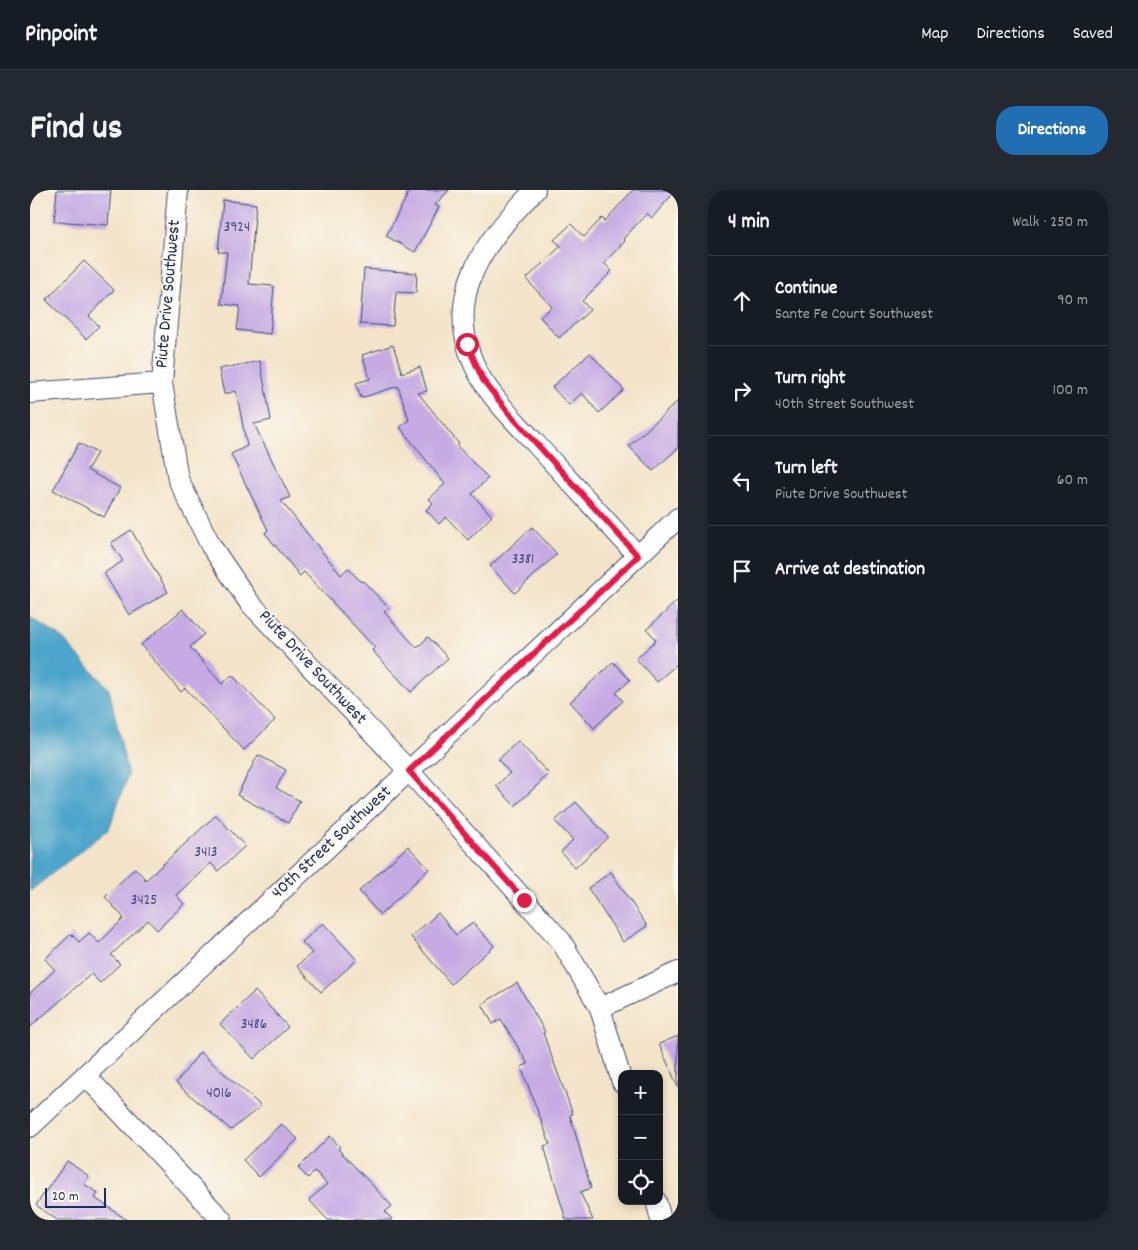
<!DOCTYPE html>
<meta charset="utf-8">
<style>
:root{--surface:#171b24;--page:#242831;--text:#f1f3f6;--muted:#9ea1a6;--line:#363941;--accent:#1f6fb2}
body{margin:0;font-family:Dekko,sans-serif;background:var(--page);color:var(--text)}
.controls{position:absolute;right:15px;bottom:15px;display:grid;overflow:hidden;border-radius:10px;box-shadow:0 2px 8px #0003}
.controls button{width:45px;height:45px;display:grid;place-items:center;padding:0;border:0;border-bottom:1px solid var(--line);background:var(--surface);color:var(--text);font:25px sans-serif}
.scale{position:absolute;left:15px;bottom:12px;width:61px;box-sizing:border-box;padding-left:5px;border:2px solid #1b2f5e;border-top:0;font-size:14px;line-height:18px;white-space:nowrap;color:#1b2f5e;-webkit-text-stroke:4px #fbf7ec;paint-order:stroke}
.stop{position:absolute;width:15px;height:15px;margin:-11px;border:4px solid #e11d48;border-radius:50%;background:#fff}
.stop.end{background:#e11d48;border-color:#fff;box-shadow:0 1px 5px #0008}
.list{margin:0;padding:0;list-style:none}
h2{display:flex;justify-content:space-between;align-items:center;height:65px;margin:0;padding:0 20px;font-size:21px}
h2 small{font-size:16px;font-weight:400;color:var(--muted)}
.list li{display:grid;grid-template-columns:32px 1fr auto;gap:15px;align-items:center;box-sizing:border-box;height:90px;padding:0 20px;border-top:1px solid var(--line)}
.list b{display:block;font-size:19px;white-space:nowrap}
.list p{margin:0;font-size:16px;white-space:nowrap;color:var(--muted)}
.list em{font-size:16px;font-style:normal;color:var(--muted)}
.icon{flex:none;width:28px;height:28px;fill:none;stroke:currentColor;stroke-width:2;stroke-linecap:round;stroke-linejoin:round}
.map{position:relative;flex:none;width:648px;height:1030px;overflow:hidden;border-radius:20px}
header{display:flex;align-items:center;gap:30px;box-sizing:border-box;height:70px;padding:0 25px;background:var(--surface);border-bottom:1px solid var(--line)}
header strong{font-size:24px}
nav{display:flex;gap:28px;margin-inline-start:auto;font-size:18px}
.intro{display:flex;align-items:center;justify-content:space-between;box-sizing:border-box;height:120px;padding:0 30px}
h1{margin:0;font-size:35px}
.button{padding:12px 22px;border-radius:20px;background:var(--accent);color:#fff;font-size:18px;font-weight:700}
main{display:flex;gap:30px;padding:0 30px}
aside{flex:1;background:var(--surface);border-radius:20px;box-shadow:0 2px 8px #0003}
.map>svg:first-child{display:block}
.water{fill:#4ea5cb;stroke:#346a94}
.building{fill:#c5aae3}
.lines{fill:none;stroke-linecap:round;stroke-linejoin:round}
.minor-casing{stroke:#3b4a6e;stroke-width:22}
.minor{stroke:#fff;stroke-width:20}
.route{stroke:#e11d48;stroke-width:6}
.labels{text-anchor:middle;dominant-baseline:central;stroke-width:4;stroke-linejoin:round;paint-order:stroke}
.number-label{font-size:15px;fill:#464e7f}
.street-label{font-size:18px;fill:#1b2f5e;stroke:#fbf7ec}
</style>
<header>
<strong>Pinpoint</strong>
<nav><a>Map</a><a>Directions</a><a>Saved</a></nav>
</header>
<div class="intro"><h1>Find us</h1><a class="button">Directions</a></div>
<main>
<div class="map">
<svg width="648" height="1030" viewBox="0 0 648 1030">
<rect width="100%" height="100%" fill="#fbf7ec"/>
<filter id="ink" filterUnits="userSpaceOnUse"><feTurbulence type="fractalNoise" baseFrequency=".02" numOctaves="2"/><feDisplacementMap in="SourceGraphic" scale="10" xChannelSelector="R" yChannelSelector="G"/><feConvolveMatrix kernelMatrix="1 2 1 2 8 2 1 2 1" color-interpolation-filters="sRGB"/></filter>
<filter id="wash" filterUnits="userSpaceOnUse"><feTurbulence type="fractalNoise" baseFrequency=".0096" numOctaves="4" result="noise"/><feDisplacementMap in="SourceGraphic" scale="20" xChannelSelector="R" yChannelSelector="G"/><feGaussianBlur stdDeviation="1.12" result="paint"/><feColorMatrix in="noise" values="0 0 0 0 0 0 0 0 0 0 0 0 0 0 0 0 0 1.4 0 .05"/><feComposite in="paint" operator="in"/></filter>
<g filter="url(#wash)">
<rect width="100%" height="100%" fill="#f3e4c9"/>
<path class="water" d="M 0,427 L 30,446 L 79,499 L 98,585 L 79,639 L 0,701 Z"/>
<g id="blocks">
<path class="building" d="M 27,0 L 81,0 L 78,35 L 24,31 Z
M 380,0 L 419,0 L 405,15 L 409,17 L 385,62 L 356,46 Z
M 603,0 L 646,0 L 622,28 L 617,23 L 593,49 L 595,51 L 574,73 L 582,81 L 552,111 L 560,120 L 529,148 L 510,127 L 522,117 L 496,89 L 531,56 L 524,50 L 541,34 L 554,47 L 572,28 L 575,31 Z
M 193,10 L 226,14 L 219,94 L 244,96 L 240,144 L 207,140 L 210,116 L 191,114 L 197,62 L 188,62 Z
M 54,71 L 84,100 L 59,126 L 69,136 L 56,149 L 16,110 Z
M 334,79 L 387,83 L 386,103 L 366,102 L 363,136 L 330,134 Z
M 363,155 L 372,183 L 390,177 L 397,201 L 388,203 L 429,254 L 427,256 L 458,288 L 442,304 L 462,326 L 438,350 L 416,327 L 409,334 L 396,320 L 403,313 L 399,309 L 415,294 L 370,237 L 379,230 L 368,196 L 331,208 L 326,193 L 340,189 L 332,165 Z
M 560,163 L 594,200 L 569,223 L 552,203 L 539,215 L 522,197 Z
M 230,171 L 241,230 L 224,234 L 260,307 L 251,311 L 311,385 L 318,378 L 331,392 L 333,391 L 359,418 L 354,422 L 387,458 L 398,447 L 418,468 L 381,502 L 342,460 L 345,458 L 274,382 L 270,386 L 235,343 L 238,340 L 201,264 L 217,256 L 206,201 L 194,204 L 189,179 Z
M 648,211 L 648,258 L 623,281 L 599,256 Z
M 49,253 L 67,263 L 57,280 L 90,298 L 74,327 L 23,300 Z
M 502,337 L 527,364 L 485,403 L 460,376 Z
M 101,340 L 138,402 L 99,425 L 74,383 L 93,371 L 81,353 Z
M 648,410 L 648,473 L 627,492 L 606,469 L 626,450 L 617,439 Z
M 153,419 L 174,444 L 160,457 L 192,494 L 202,485 L 245,530 L 214,560 L 155,498 L 151,502 L 111,455 Z
M 583,472 L 600,490 L 586,503 L 593,511 L 564,538 L 540,512 Z
M 488,551 L 519,584 L 485,616 L 466,596 L 480,583 L 468,570 Z
M 228,565 L 256,580 L 246,598 L 270,611 L 258,633 L 207,605 Z
M 546,612 L 578,647 L 545,678 L 531,662 L 543,650 L 525,631 Z
M 186,625 L 215,656 L 188,681 L 181,673 L 146,705 L 154,714 L 127,740 L 118,730 L 81,765 L 90,774 L 70,793 L 61,784 L 0,837 L 0,803 L 25,780 L 15,769 L 41,744 L 49,752 L 59,743 L 69,753 L 94,728 L 75,707 L 105,678 L 116,690 Z
M 378,656 L 399,679 L 350,725 L 329,701 Z
M 581,682 L 617,736 L 593,752 L 558,698 Z
M 408,723 L 426,745 L 443,733 L 464,756 L 421,794 L 381,747 Z
M 293,733 L 327,770 L 291,802 L 267,776 L 282,763 L 272,752 Z
M 487,793 L 515,842 L 513,843 L 543,924 L 540,925 L 561,998 L 550,1002 L 563,1030 L 536,1030 L 514,956 L 520,954 L 491,877 L 498,874 L 471,829 L 463,834 L 452,814 Z
M 225,801 L 258,837 L 224,869 L 190,834 Z
M 648,846 L 648,897 L 629,854 Z
M 170,862 L 231,916 L 201,940 L 146,893 Z
M 251,934 L 268,949 L 229,987 L 213,970 Z
M 300,946 L 310,957 L 308,959 L 362,1016 L 355,1022 L 363,1030 L 298,1030 L 279,1010 L 297,994 L 285,981 L 278,988 L 268,978 Z
M 37,971 L 59,986 L 54,994 L 68,1003 L 65,1008 L 97,1030 L 27,1030 L 6,1015 Z"/>
</g>
</g>
<g filter="url(#ink)">
<use href="#blocks" fill-opacity="0" stroke="#3b4a6e" stroke-width="1"/>
<g class="lines">
<defs>
<path id="minor" d="M 148,0 L 132,193 L 148,289 L 181,356 L 219,412 L 379,581 L 531,751 L 570,818 L 592,892
M 505,0 C 451,55 407,112 452,190 C 466,213 488,234 506,254 C 540,291 574,329 608,366
M 0,203 L 132,193
M 570,818 L 648,782
M 55,885 L 192,1030
M 0,937 L 648,328
M 626,1011 L 631,1030"/>
</defs>
<use href="#minor" class="minor-casing"/>
<use href="#minor" class="minor"/>
</g>
</g>
<g class="lines" filter="url(#ink)">
<path class="route" d="M 437,154 L 453,190 L 478,222 L 608,366 L 379,581 L 494,710"/>
</g>
<g class="labels">
<g class="number-label">
<text x="207" y="38">3924</text>
<text x="493" y="370">3381</text>
<text x="176" y="663">3413</text>
<text x="114" y="711">3425</text>
<text x="224" y="835">3486</text>
<text x="189" y="904">4016</text>
</g>
<g class="street-label">
<text transform="translate(139 104) rotate(-85)">Piute Drive Southwest</text>
<text transform="translate(282 478) rotate(47)">Piute Drive Southwest</text>
<text transform="translate(302 653) rotate(-43)">40th Street Southwest</text>
</g>
</g>
</svg>
<div class="controls">
<button>+</button>
<button>−</button>
<button><svg class="icon" aria-label="locate" viewBox="0 0 24 24"><circle cx="12" cy="12" r="6"/><path d="M12 2v4M12 18v4M2 12h4M18 12h4"/></svg></button>
</div>
<div class="scale">20 m</div>
<div class="stop" style="left:437px;top:154px"></div>
<div class="stop end" style="left:494px;top:710px"></div>
</div>
<aside>
<h2>4 min<small>Walk · 250 m</small></h2>
<ul class="list">
<li><svg class="icon" aria-label="ahead" viewBox="0 0 24 24"><path d="M12 20V5M6 11l6-6 6 6"/></svg><div><b>Continue</b><p>Sante Fe Court Southwest</p></div><em>90 m</em></li>
<li><svg class="icon" aria-label="right" viewBox="0 0 24 24"><path d="M7 20v-9h11M14 6l5 5-5 5"/></svg><div><b>Turn right</b><p>40th Street Southwest</p></div><em>100 m</em></li>
<li><svg class="icon" aria-label="left" viewBox="0 0 24 24"><path d="M17 20v-9H6M10 6l-5 5 5 5"/></svg><div><b>Turn left</b><p>Piute Drive Southwest</p></div><em>60 m</em></li>
<li><svg class="icon" aria-label="arrive" viewBox="0 0 24 24"><path d="M6 21V4h12l-3 4 3 4H6"/></svg><div><b>Arrive at destination</b></div></li>
</ul>
</aside>
</main>
